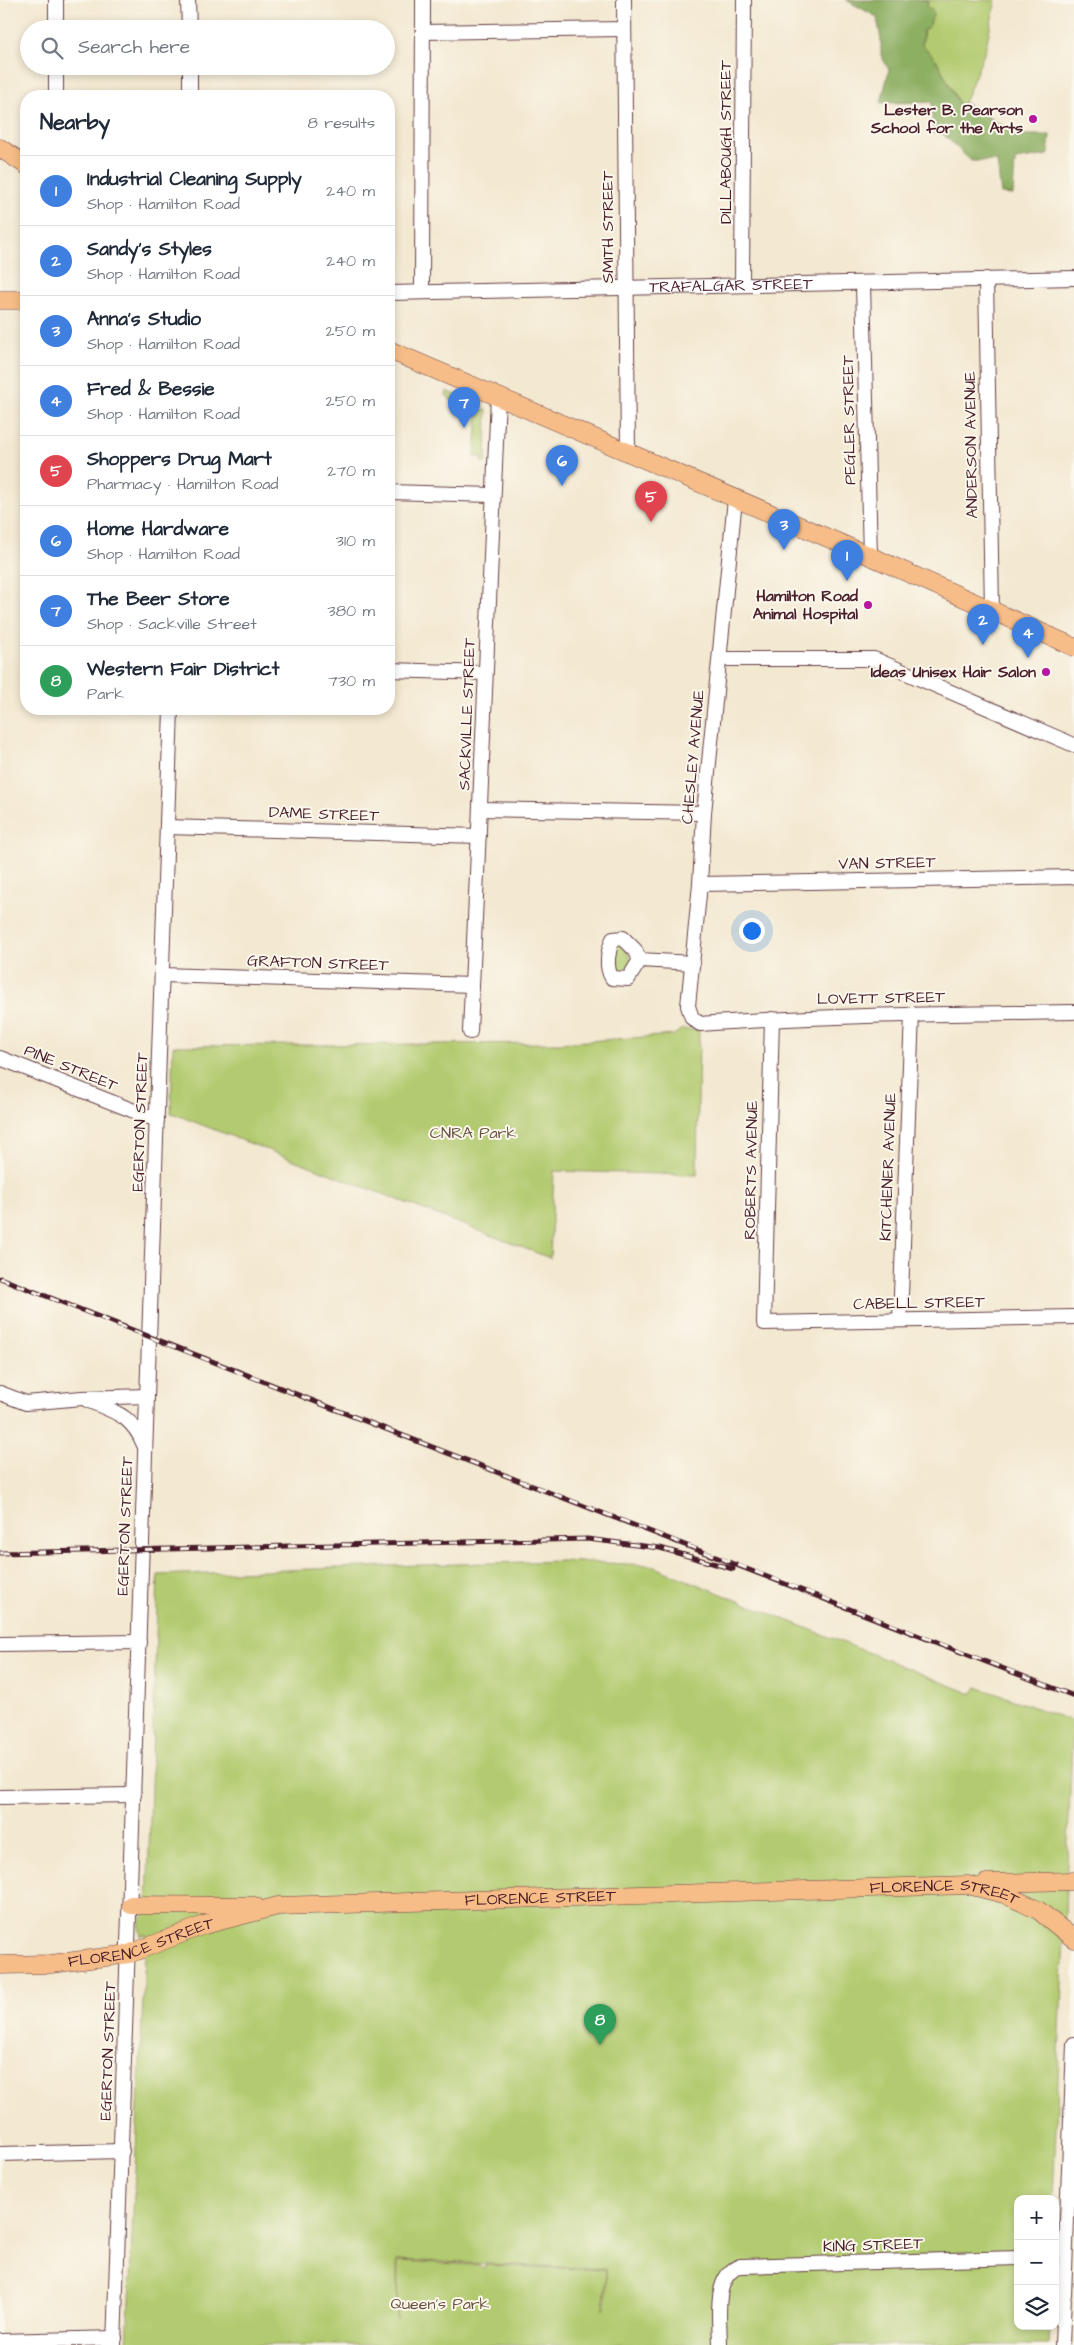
<!DOCTYPE html>
<meta charset="utf-8">
<style>
:root{--surface:#fff;--page:#f6f6f7;--text:#1f2937;--muted:#747a83;--line:#e0e1e3;--accent:#ea580c}
body{margin:0;font-family:"Architects Daughter",sans-serif;background:var(--page);color:var(--text)}
.controls{position:absolute;right:15px;bottom:15px;display:grid;overflow:hidden;border-radius:10px;box-shadow:0 2px 8px #0003}
.controls button{width:45px;height:45px;display:grid;place-items:center;padding:0;border:0;border-bottom:1px solid var(--line);background:var(--surface);color:var(--text);font:25px sans-serif}
.you{position:absolute;left:751px;top:930px;width:18px;height:18px;margin:-12px;border:4px solid #fff;border-radius:50%;background:#1a73e8;box-shadow:0 0 0 8px #1a73e833}
.badge{display:grid;place-items:center;width:32px;height:32px;border-radius:50%;background:var(--accent);color:#fff;font-size:16px;font-weight:700}
.pin{position:absolute;translate:-50% -41px;filter:drop-shadow(0 1px 2px #0008)}
.pin::after{content:'';position:absolute;top:26px;width:18px;height:15px;background:inherit;clip-path:polygon(0 0,100% 0,50% 100%)}
.list{margin:0;padding:0;list-style:none}
h2{display:flex;justify-content:space-between;align-items:center;height:65px;margin:0;padding:0 20px;font-size:21px}
h2 small{font-size:16px;font-weight:400;color:var(--muted)}
.list li{display:grid;grid-template-columns:32px 1fr auto;gap:15px;align-items:center;box-sizing:border-box;height:70px;padding:0 20px;border-top:1px solid var(--line)}
.list b{display:block;font-size:19px;white-space:nowrap}
.list p{margin:0;font-size:16px;white-space:nowrap;color:var(--muted)}
.list em{font-size:16px;font-style:normal;color:var(--muted)}
.icon{flex:none;width:28px;height:28px;fill:none;stroke:currentColor;stroke-width:2;stroke-linecap:round;stroke-linejoin:round}
.map{position:relative;flex:none;width:1074px;height:2345px;overflow:hidden}
.search{position:absolute;background:var(--surface);box-shadow:0 2px 8px #0003;left:20px;top:20px;width:375px;height:55px;display:flex;align-items:center;gap:12px;box-sizing:border-box;padding:0 18px;border-radius:28px;color:var(--muted);font-size:19px}
.panel{position:absolute;background:var(--surface);box-shadow:0 2px 8px #0003;left:20px;top:90px;width:375px;height:625px;border-radius:20px}
.map>svg:first-child{display:block}
.green{fill:#b2cb70;stroke:#7e754e;fill-rule:evenodd}
.forest{fill:#8daf62;stroke:#6c6746}
.lines{fill:none;stroke-linecap:round;stroke-linejoin:round}
.minor-casing{stroke:#633d44;stroke-width:16}
.major-casing{stroke:#633d44;stroke-width:19}
.minor{stroke:#fff;stroke-width:14}
.major{stroke:#f7bd88;stroke-width:18}
.rail-casing{stroke:#4a1f2b;stroke-width:5}
.rail{stroke:#fbf7ec;stroke-width:3;stroke-dasharray:9;stroke-linecap:butt}
.poi-dot{fill:#b5179e;stroke:#fbf7ec;stroke-width:2}
.labels{text-anchor:middle;dominant-baseline:central;stroke-width:4;stroke-linejoin:round;paint-order:stroke}
.poi-label{font-size:16px;font-weight:bold;fill:#4a1f2b;stroke:#fbf7ec;text-anchor:end}
.street-label{font-size:16px;fill:#4a1f2b;stroke:#fbf7ec}
.park-label{font-size:16px;fill:#695340;stroke:#fbf7ec}
</style>
<div class="map">
<svg width="1074" height="2345" viewBox="0 0 1074 2345">
<rect width="100%" height="100%" fill="#fbf7ec"/>
<filter id="ink" filterUnits="userSpaceOnUse"><feTurbulence type="fractalNoise" baseFrequency=".02" numOctaves="2"/><feDisplacementMap in="SourceGraphic" scale="10" xChannelSelector="R" yChannelSelector="G"/><feConvolveMatrix kernelMatrix="1 2 1 2 8 2 1 2 1" color-interpolation-filters="sRGB"/></filter>
<filter id="wash" filterUnits="userSpaceOnUse"><feTurbulence type="fractalNoise" baseFrequency=".0096" numOctaves="4" result="noise"/><feDisplacementMap in="SourceGraphic" scale="20" xChannelSelector="R" yChannelSelector="G"/><feGaussianBlur stdDeviation="1.12" result="paint"/><feColorMatrix in="noise" values="0 0 0 0 0 0 0 0 0 0 0 0 0 0 0 0 0 1.4 0 .05"/><feComposite in="paint" operator="in"/></filter>
<g filter="url(#wash)">
<rect width="100%" height="100%" fill="#f3e8d0"/>
<path class="green" d="M 928,0 L 996,0 L 985,51 L 964,103 L 959,104 L 936,59 L 922,45 Z
M 447,391 L 482,407 L 455,405 L 446,395 Z
M 487,410 L 486,462 L 482,463 L 482,457 L 475,457 L 478,411 Z
M 623,944 L 632,961 L 623,974 L 615,971 L 616,945 Z
M 682,1029 L 699,1030 L 697,1175 L 554,1171 L 550,1258 L 171,1113 L 173,1046 L 559,1043 L 674,1035 Z
M 561,1561 L 649,1565 L 972,1694 L 977,1687 L 1073,1721 L 1053,2199 L 1018,2199 L 1018,2326 L 1050,2326 L 1049,2345 L 127,2345 L 146,1934 L 141,1936 C 138,1925 139,1919 147,1911 L 158,1575 L 389,1566 ZM 397,2260 L 606,2269 L 606,2303 L 604,2310 L 606,2270 L 485,2265 L 484,2269 L 479,2265 L 398,2261 L 397,2320 Z"/>
<path class="forest" d="M 846,0 L 928,0 L 927,6 L 934,12 L 929,27 L 923,30 L 922,45 L 936,59 L 959,104 L 964,103 L 1020,135 L 1050,135 L 1048,155 L 1015,160 L 1013,195 L 1001,194 L 997,161 L 971,161 L 942,133 L 932,133 L 932,102 L 881,103 L 889,70 L 881,55 L 881,40 L 877,17 Z"/>
</g>
<g filter="url(#ink)">
<g class="lines">
<defs>
<g id="minor">
<path d="M 56,0 L 56,29"/>
<path d="M 188,0 L 189,29"/>
<path d="M 624,0 L 628,454"/>
<path d="M 423,32 L 624,29"/>
<path d="M 56,66 L 56,96"/>
<path d="M 190,66 L 190,96"/>
<path d="M 986,279 L 992,610"/>
<path d="M 742,284 L 744,0"/>
<path d="M 863,284 L 870,556"/>
<path d="M 422,292 L 423,0"/>
<path id="s1" d="M 389,293 L 1074,278"/>
<path d="M 389,492 L 492,495"/>
<path d="M 735,499 L 704,813 L 700,884 L 688,1006 L 692,1018 L 700,1024 C 825,1015 949,1014 1074,1012"/>
<path d="M 720,659 L 874,659 L 1074,745"/>
<path d="M 389,670 L 485,673"/>
<path d="M 481,809 L 704,813"/>
<path d="M 167,827 L 479,836"/>
<path d="M 700,884 L 1074,877"/>
<path d="M 640,960 L 628,979 L 612,978 C 605,967 608,950 613,939 L 623,938 L 635,950 L 640,960 L 693,963"/>
<path d="M 162,975 L 472,985"/>
<path d="M 772,1019 L 764,1323 L 1074,1317"/>
<path d="M 470,1032 L 498,397"/>
<path d="M 0,1058 L 157,1120"/>
<path d="M 900,1320 L 912,1014"/>
<path d="M 0,1393 L 26,1403 L 82,1398 L 147,1396"/>
<path d="M 87,1400 C 115,1412 132,1415 144,1445"/>
<path d="M 0,1644 L 139,1642"/>
<path d="M 0,1797 L 134,1795"/>
<path d="M 0,2154 L 122,2151"/>
<path d="M 0,2341 L 115,2338"/>
<path d="M 114,2345 L 171,709"/>
<path d="M 720,2345 C 720,2321 712,2276 740,2266 L 1018,2258"/>
<path d="M 1062,2345 L 1074,2044"/>
</g>
<g id="major">
<path d="M 0,148 L 26,165"/>
<path d="M 0,300 L 26,300"/>
<path d="M 389,350 L 870,556 L 1074,647"/>
<path d="M 986,1883 L 1074,1881"/>
<path d="M 131,1905 L 255,1906"/>
<path id="s2" d="M 0,1965 L 51,1964 L 129,1954 L 204,1925 L 278,1906 L 968,1885 L 1004,1894 L 1038,1910 L 1074,1939"/>
</g>
</defs>
<use href="#minor" class="minor-casing"/>
<use href="#major" class="major-casing"/>
<use href="#minor" class="minor"/>
<use href="#major" class="major"/>
<defs>
<path id="rail" d="M 0,1278 C 357,1420 717,1555 1074,1696
M 0,1553 L 587,1539 L 660,1548 L 733,1569"/>
</defs>
<use href="#rail" class="rail-casing"/>
<use href="#rail" class="rail"/>
</g>
</g>
<g class="poi-dot">
<circle cx="1033" cy="119" r="5"/>
<circle cx="868" cy="605" r="5"/>
<circle cx="1046" cy="672" r="5"/>
</g>
<g class="labels">
<g class="poi-label">
<text x="1023" y="110">Lester B. Pearson<tspan x="1023" dy="18">School for the Arts</tspan></text>
<text x="858" y="596">Hamilton Road<tspan x="858" dy="18">Animal Hospital</tspan></text>
<text x="1036" y="672">Ideas Unisex Hair Salon</text>
</g>
<g class="street-label">
<text transform="translate(726 142) rotate(-90)">DILLABOUGH STREET</text>
<text transform="translate(608 227) rotate(-90)">SMITH STREET</text>
<text stroke="none"><textPath href="#s1" startOffset="342">TRAFALGAR STREET</textPath></text>
<text transform="translate(849 420) rotate(-91)">PEGLER STREET</text>
<text transform="translate(971 445) rotate(-91)">ANDERSON AVENUE</text>
<text transform="translate(467 714) rotate(-88)">SACKVILLE STREET</text>
<text transform="translate(693 757) rotate(-85)">CHESLEY AVENUE</text>
<text transform="translate(324 814) rotate(2)">DAME STREET</text>
<text transform="translate(887 863) rotate(-1)">VAN STREET</text>
<text transform="translate(318 963) rotate(2)">GRAFTON STREET</text>
<text transform="translate(881 998) rotate(-1)">LOVETT STREET</text>
<text transform="translate(71 1068) rotate(22)">PINE STREET</text>
<text transform="translate(140 1122) rotate(-88)">EGERTON STREET</text>
<text transform="translate(888 1167) rotate(-88)">KITCHENER AVENUE</text>
<text transform="translate(751 1170) rotate(-89)">ROBERTS AVENUE</text>
<text transform="translate(919 1303) rotate(-1)">CABELL STREET</text>
<text transform="translate(125 1526) rotate(-88)">EGERTON STREET</text>
<text stroke="none"><textPath href="#s2" startOffset="954">FLORENCE STREET</textPath></text>
<text stroke="none"><textPath href="#s2" startOffset="549">FLORENCE STREET</textPath></text>
<text stroke="none"><textPath href="#s2" startOffset="144">FLORENCE STREET</textPath></text>
<text transform="translate(108 2051) rotate(-88)">EGERTON STREET</text>
<text transform="translate(873 2245) rotate(-2)">KING STREET</text>
</g>
<g class="park-label">
<text x="473" y="1133">CNRA Park</text>
<text x="440" y="2304">Queen's Park</text>
</g>
</g>
</svg>
<div class="controls">
<button>+</button>
<button>−</button>
<button><svg class="icon" aria-label="layers" viewBox="0 0 24 24"><path d="M12 4l9 5-9 5-9-5zM3 14l9 5 9-5"/></svg></button>
</div>
<div class="you"></div>
<div class="pin badge" style="left:847px;top:581px;background:#3f7fe0">1</div>
<div class="pin badge" style="left:983px;top:645px;background:#3f7fe0">2</div>
<div class="pin badge" style="left:784px;top:550px;background:#3f7fe0">3</div>
<div class="pin badge" style="left:1028px;top:658px;background:#3f7fe0">4</div>
<div class="pin badge" style="left:651px;top:522px;background:#e0444e">5</div>
<div class="pin badge" style="left:562px;top:486px;background:#3f7fe0">6</div>
<div class="pin badge" style="left:464px;top:428px;background:#3f7fe0">7</div>
<div class="pin badge" style="left:600px;top:2045px;background:#2e9e5b">8</div>
<div class="search"><svg class="icon" aria-label="search" viewBox="0 0 24 24"><circle cx="10" cy="10" r="6"/><path d="M15 15l6 6"/></svg>Search here</div>
<section class="panel">
<h2>Nearby<small>8 results</small></h2>
<ul class="list">
<li><span class="badge" style="background:#3f7fe0">1</span><div><b>Industrial Cleaning Supply</b><p>Shop · Hamilton Road</p></div><em>240 m</em></li>
<li><span class="badge" style="background:#3f7fe0">2</span><div><b>Sandy's Styles</b><p>Shop · Hamilton Road</p></div><em>240 m</em></li>
<li><span class="badge" style="background:#3f7fe0">3</span><div><b>Anna's Studio</b><p>Shop · Hamilton Road</p></div><em>250 m</em></li>
<li><span class="badge" style="background:#3f7fe0">4</span><div><b>Fred &amp; Bessie</b><p>Shop · Hamilton Road</p></div><em>250 m</em></li>
<li><span class="badge" style="background:#e0444e">5</span><div><b>Shoppers Drug Mart</b><p>Pharmacy · Hamilton Road</p></div><em>270 m</em></li>
<li><span class="badge" style="background:#3f7fe0">6</span><div><b>Home Hardware</b><p>Shop · Hamilton Road</p></div><em>310 m</em></li>
<li><span class="badge" style="background:#3f7fe0">7</span><div><b>The Beer Store</b><p>Shop · Sackville Street</p></div><em>380 m</em></li>
<li><span class="badge" style="background:#2e9e5b">8</span><div><b>Western Fair District</b><p>Park</p></div><em>730 m</em></li>
</ul>
</section>
</div>
